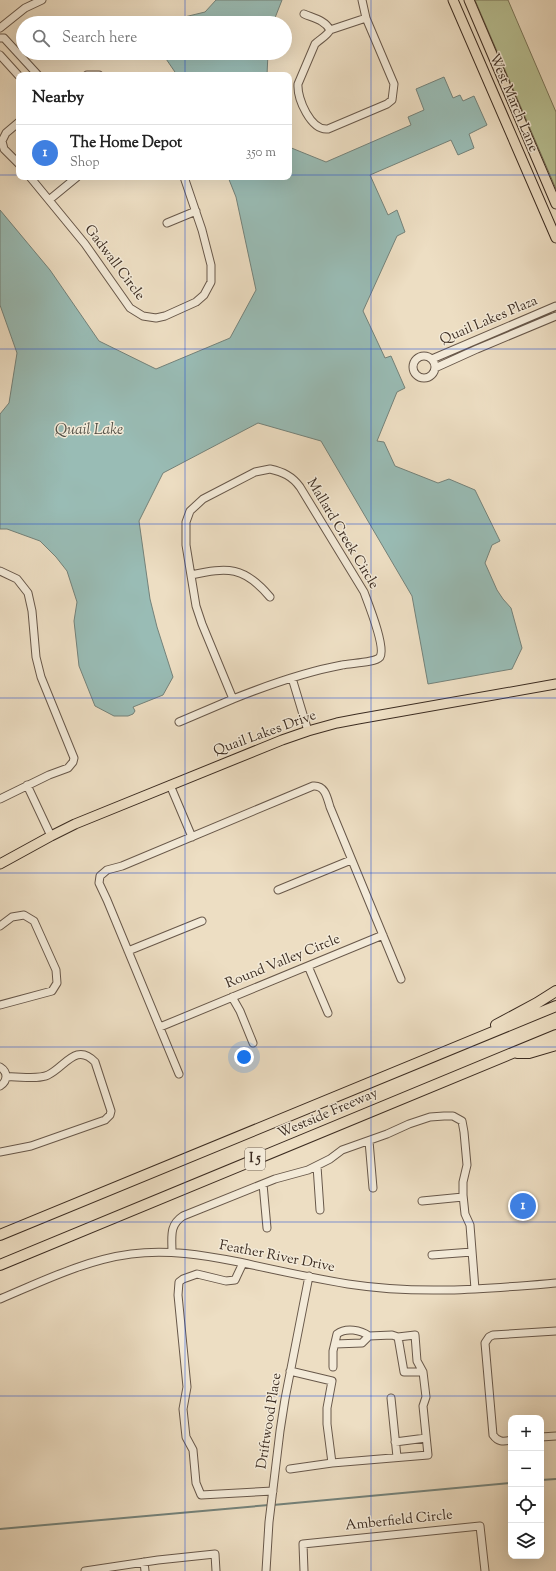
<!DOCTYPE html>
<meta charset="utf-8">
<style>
:root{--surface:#fff;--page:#f2f2f2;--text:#222;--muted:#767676;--line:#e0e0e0;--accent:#ea580c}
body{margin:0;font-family:"Sorts Mill Goudy",serif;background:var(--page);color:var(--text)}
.controls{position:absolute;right:12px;bottom:12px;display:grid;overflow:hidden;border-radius:8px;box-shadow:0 4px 16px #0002}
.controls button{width:36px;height:36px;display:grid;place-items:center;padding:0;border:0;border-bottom:1px solid var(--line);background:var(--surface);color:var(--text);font:20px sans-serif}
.you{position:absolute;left:244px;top:1057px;width:14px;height:14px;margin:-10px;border:3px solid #fff;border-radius:50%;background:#1a73e8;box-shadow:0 0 0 6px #1a73e833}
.badge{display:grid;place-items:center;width:26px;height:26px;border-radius:50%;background:var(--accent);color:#fff;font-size:13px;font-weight:700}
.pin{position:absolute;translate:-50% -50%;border:2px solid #fff;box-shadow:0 1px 4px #0006}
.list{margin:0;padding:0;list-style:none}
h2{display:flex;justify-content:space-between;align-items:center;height:52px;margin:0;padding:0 16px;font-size:17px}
h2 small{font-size:13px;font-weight:400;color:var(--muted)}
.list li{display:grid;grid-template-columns:26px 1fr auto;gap:12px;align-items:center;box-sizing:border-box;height:56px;padding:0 16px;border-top:1px solid var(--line)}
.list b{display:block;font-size:15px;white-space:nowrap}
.list p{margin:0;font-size:13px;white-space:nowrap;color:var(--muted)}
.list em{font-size:13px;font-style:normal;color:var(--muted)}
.icon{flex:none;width:22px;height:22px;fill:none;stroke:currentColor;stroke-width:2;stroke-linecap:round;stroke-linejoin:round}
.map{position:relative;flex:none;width:556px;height:1571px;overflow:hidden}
.search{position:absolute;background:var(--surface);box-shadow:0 4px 16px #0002;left:16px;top:16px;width:276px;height:44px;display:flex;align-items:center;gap:10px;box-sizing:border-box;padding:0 14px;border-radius:22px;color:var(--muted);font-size:15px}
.panel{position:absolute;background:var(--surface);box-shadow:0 4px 16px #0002;left:16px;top:72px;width:276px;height:108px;border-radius:8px}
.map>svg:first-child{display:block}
.green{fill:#b8c194;stroke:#7a765a}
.water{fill:#99bcb5;stroke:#74827a}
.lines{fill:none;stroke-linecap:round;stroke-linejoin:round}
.stream{stroke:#74827a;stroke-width:2}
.minor-casing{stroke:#68584a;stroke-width:9}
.major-casing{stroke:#3c2c21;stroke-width:11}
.highway-casing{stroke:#3c2c21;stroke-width:12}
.minor{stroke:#f3ead8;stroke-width:7}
.major{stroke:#eddec3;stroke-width:9}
.highway{stroke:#eddec3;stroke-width:10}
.grid{fill:none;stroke:#1d4ed8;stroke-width:1;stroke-opacity:0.55}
.labels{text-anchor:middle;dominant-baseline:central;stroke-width:3;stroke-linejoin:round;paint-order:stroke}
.shield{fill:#f3ead8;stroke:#736558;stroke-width:1}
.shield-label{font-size:13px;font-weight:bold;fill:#3c2c21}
.street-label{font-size:14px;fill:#3c2c21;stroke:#f3ead8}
.water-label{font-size:15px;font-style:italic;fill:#535046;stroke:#f3ead8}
</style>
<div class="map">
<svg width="556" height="1571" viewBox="0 0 556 1571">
<rect width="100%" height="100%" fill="#eddec3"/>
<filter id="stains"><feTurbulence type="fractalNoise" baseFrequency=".005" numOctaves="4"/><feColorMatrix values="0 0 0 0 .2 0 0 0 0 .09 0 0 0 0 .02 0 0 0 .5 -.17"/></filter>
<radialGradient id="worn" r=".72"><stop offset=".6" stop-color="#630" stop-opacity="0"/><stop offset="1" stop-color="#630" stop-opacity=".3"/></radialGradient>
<path class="green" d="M 475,0 L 508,0 L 556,112 L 556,189 Z"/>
<path class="water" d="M 216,0 L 282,0 L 273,23 L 171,23 L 172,20 L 205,12 Z
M 162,53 L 268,53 L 267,75 L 177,75 Z
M 444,77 L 453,98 L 460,95 L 463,101 L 474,96 L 487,125 L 469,134 L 474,148 L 458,155 L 451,140 L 370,175 L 388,215 L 397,210 L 405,232 L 397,236 L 363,311 L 385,358 L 391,356 L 405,388 L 397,392 L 377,441 L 384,442 L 395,466 L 438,483 L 449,479 L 475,490 L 500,541 L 492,545 L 485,563 L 497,590 L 503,599 L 511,608 L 522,648 L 512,669 L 428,684 L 412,596 L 321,441 L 258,423 L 163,473 L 139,521 L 150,599 L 157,627 L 173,677 L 163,695 L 133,707 L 135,711 L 133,714 L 128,716 L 114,716 L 95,706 L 79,666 L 74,621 L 77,602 L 67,571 L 56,557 L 40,541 L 7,529 L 0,529 L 0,414 L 9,403 L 17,353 L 0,305 L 0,210 L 50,270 L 99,341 L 156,369 L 230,338 L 256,290 L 236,197 L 228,177 L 289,177 L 289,147 L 326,162 L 411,125 L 408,117 L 424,110 L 416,89 Z"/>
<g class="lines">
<path class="stream" d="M 541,1480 L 556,1479
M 273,1505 L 511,1483
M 0,1529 L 269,1505"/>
<defs>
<path id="minor" d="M 304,14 C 313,18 325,20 330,30 C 327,36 320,39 315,44 L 298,84 C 297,99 311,131 328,129 L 387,104 L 392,100 L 394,84 L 366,18 L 362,0
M 0,28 L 25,8 L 42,0
M 330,30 L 366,18
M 0,38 L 4,38 L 38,75
M 0,55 L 19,76
M 87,75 L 99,75
M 19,122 L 6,133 L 2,141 L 4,149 L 19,164
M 30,177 L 85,244 L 130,308 L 143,316 L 156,318 L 165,316 L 196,302 L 204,295 L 211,282 L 211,265 L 202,230 L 184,177
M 49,200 L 77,177
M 167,223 L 196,211
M413 367a11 11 0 1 1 22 0a11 11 0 1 1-22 0Z
M 432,359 L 556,306
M 435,368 L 477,349 L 556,316
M 270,469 C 283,472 292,476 300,487 L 364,592 C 368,603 386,647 380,657 C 375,663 350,663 342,665 C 304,672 268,685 233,699 L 202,624 L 196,606 L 186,545 L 186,522 L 190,511 L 203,499 L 255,472 Z
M 0,571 L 17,579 L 28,593 L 32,611 L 36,657 L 41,677 L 74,758 L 73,762 L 68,768 L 49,775 L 0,799
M 191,575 C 228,567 244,566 270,597
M 292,678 L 308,731
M 179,722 L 233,699
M 27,785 L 51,836
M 170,785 L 192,837
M 278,890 L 351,860
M 0,926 L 12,917 L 24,915 L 34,921 L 56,970 L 57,983 L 52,991 L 0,1005
M 128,951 L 202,921
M 308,966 L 328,1013
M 232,997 L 240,1011 L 253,1043
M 160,1027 L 383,935
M 0,1067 C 8,1072 8,1081 0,1086
M 179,1074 L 107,900 L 99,883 L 100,876 L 107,870 L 122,866 L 313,786 C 325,785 327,797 330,807 L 401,979
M 369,1141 L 373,1188
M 0,1152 L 31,1146 L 105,1120 L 110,1115 L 111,1111 L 95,1062 C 76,1042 65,1067 48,1075 C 38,1080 18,1076 7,1077
M 317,1166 L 320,1210
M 263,1184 L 267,1228
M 422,1201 L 463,1197
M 172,1252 C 172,1237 169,1225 183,1216 L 275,1179 L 308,1170 L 330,1159 L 342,1150 L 387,1134 L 409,1124 L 430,1117 L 444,1116 L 453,1116 L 462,1121 L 464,1132 L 467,1165 L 463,1182 L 463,1195 L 465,1214 L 470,1225 L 475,1289
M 432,1255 L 472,1252
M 243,1263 L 235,1280 L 226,1281 L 197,1274 L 183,1279 L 179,1282 L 178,1295 L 187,1387 L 183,1409 L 186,1437 L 193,1450 L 196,1483 L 201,1495 L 273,1491
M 0,1299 C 43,1281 85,1260 131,1254 C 167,1249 203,1255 239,1262 C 275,1270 312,1278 348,1284 C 420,1295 484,1289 556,1283
M 398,1337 L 404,1372 L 423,1372
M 335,1344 L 362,1343 L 369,1336
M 290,1371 L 332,1381 L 327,1408 L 327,1424 L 332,1463 L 428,1455 L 423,1406 L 426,1397 L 423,1372 L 417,1361 L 415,1335 L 398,1337 L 392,1335 L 369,1336 C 361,1330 346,1327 337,1334 L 333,1351 L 333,1367
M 391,1398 L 397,1457
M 541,1437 L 556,1436
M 511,1440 C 503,1442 498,1442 493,1435 L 485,1343 L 489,1337 L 493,1335 L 556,1331
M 395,1442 L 426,1438
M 290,1469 L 332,1463
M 144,1562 L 145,1571
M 85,1571 L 158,1560 L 215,1554 L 216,1571
M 266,1571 L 269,1522 L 280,1431 L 285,1399 L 309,1276
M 304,1571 L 303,1544 L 480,1526 L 485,1571"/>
<path id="major" d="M 453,0 L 556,238
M 469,0 L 556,204
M 0,864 L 51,836 L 75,824 L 282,740 L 308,731 L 337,723 L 358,719 L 556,684"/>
<path id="highway" d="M 496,1025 L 537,1003 L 556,991
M 517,1053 L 529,1053 L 556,1045
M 0,1235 L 556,1006
M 0,1265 L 556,1035"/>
</defs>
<use href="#minor" class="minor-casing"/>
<use href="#major" class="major-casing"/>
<use href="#highway" class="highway-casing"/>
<use href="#minor" class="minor"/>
<use href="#major" class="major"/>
<use href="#highway" class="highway"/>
</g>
<path class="grid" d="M 185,0 L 185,23M 371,0 L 371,1571M 185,53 L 185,75M 0,175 L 19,175M 289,175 L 556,175M 185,177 L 185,1571M 0,349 L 556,349M 0,524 L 556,524M 0,698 L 556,698M 0,873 L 556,873M 0,1047 L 556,1047M 0,1222 L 556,1222M 0,1396 L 556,1396"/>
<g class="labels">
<rect class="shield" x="245" y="1148" width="20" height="22" rx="3"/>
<g class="shield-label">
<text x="255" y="1159">I 5</text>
</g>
<g class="street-label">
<text transform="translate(513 103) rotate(67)">West March Lane</text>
<text transform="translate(114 263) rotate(53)">Gadwall Circle</text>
<text transform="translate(489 321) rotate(-23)">Quail Lakes Plaza</text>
<text transform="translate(342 534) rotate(59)">Mallard Creek Circle</text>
<text transform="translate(265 734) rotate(-20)">Quail Lakes Drive</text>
<text transform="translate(283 962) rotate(-22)">Round Valley Circle</text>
<text transform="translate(328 1114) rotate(-23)">Westside Freeway</text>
<text transform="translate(277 1257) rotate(11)">Feather River Drive</text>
<text transform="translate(270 1421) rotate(-81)">Driftwood Place</text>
<text transform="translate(399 1521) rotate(-6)">Amberfield Circle</text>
</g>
<g class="water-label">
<text x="89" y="430">Quail Lake</text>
</g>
</g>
<rect width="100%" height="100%" filter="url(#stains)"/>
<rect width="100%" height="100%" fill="url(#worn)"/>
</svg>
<div class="controls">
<button>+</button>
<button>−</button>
<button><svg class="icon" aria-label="locate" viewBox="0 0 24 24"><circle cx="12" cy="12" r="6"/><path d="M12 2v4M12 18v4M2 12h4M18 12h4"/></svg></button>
<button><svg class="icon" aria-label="layers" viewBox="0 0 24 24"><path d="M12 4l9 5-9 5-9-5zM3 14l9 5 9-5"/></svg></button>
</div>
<div class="you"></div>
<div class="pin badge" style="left:523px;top:1206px;background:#3f7fe0">1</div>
<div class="search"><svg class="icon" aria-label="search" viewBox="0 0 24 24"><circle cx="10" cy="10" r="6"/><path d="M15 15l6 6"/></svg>Search here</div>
<section class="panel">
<h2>Nearby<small></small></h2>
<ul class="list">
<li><span class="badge" style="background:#3f7fe0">1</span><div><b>The Home Depot</b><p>Shop</p></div><em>350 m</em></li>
</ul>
</section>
</div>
